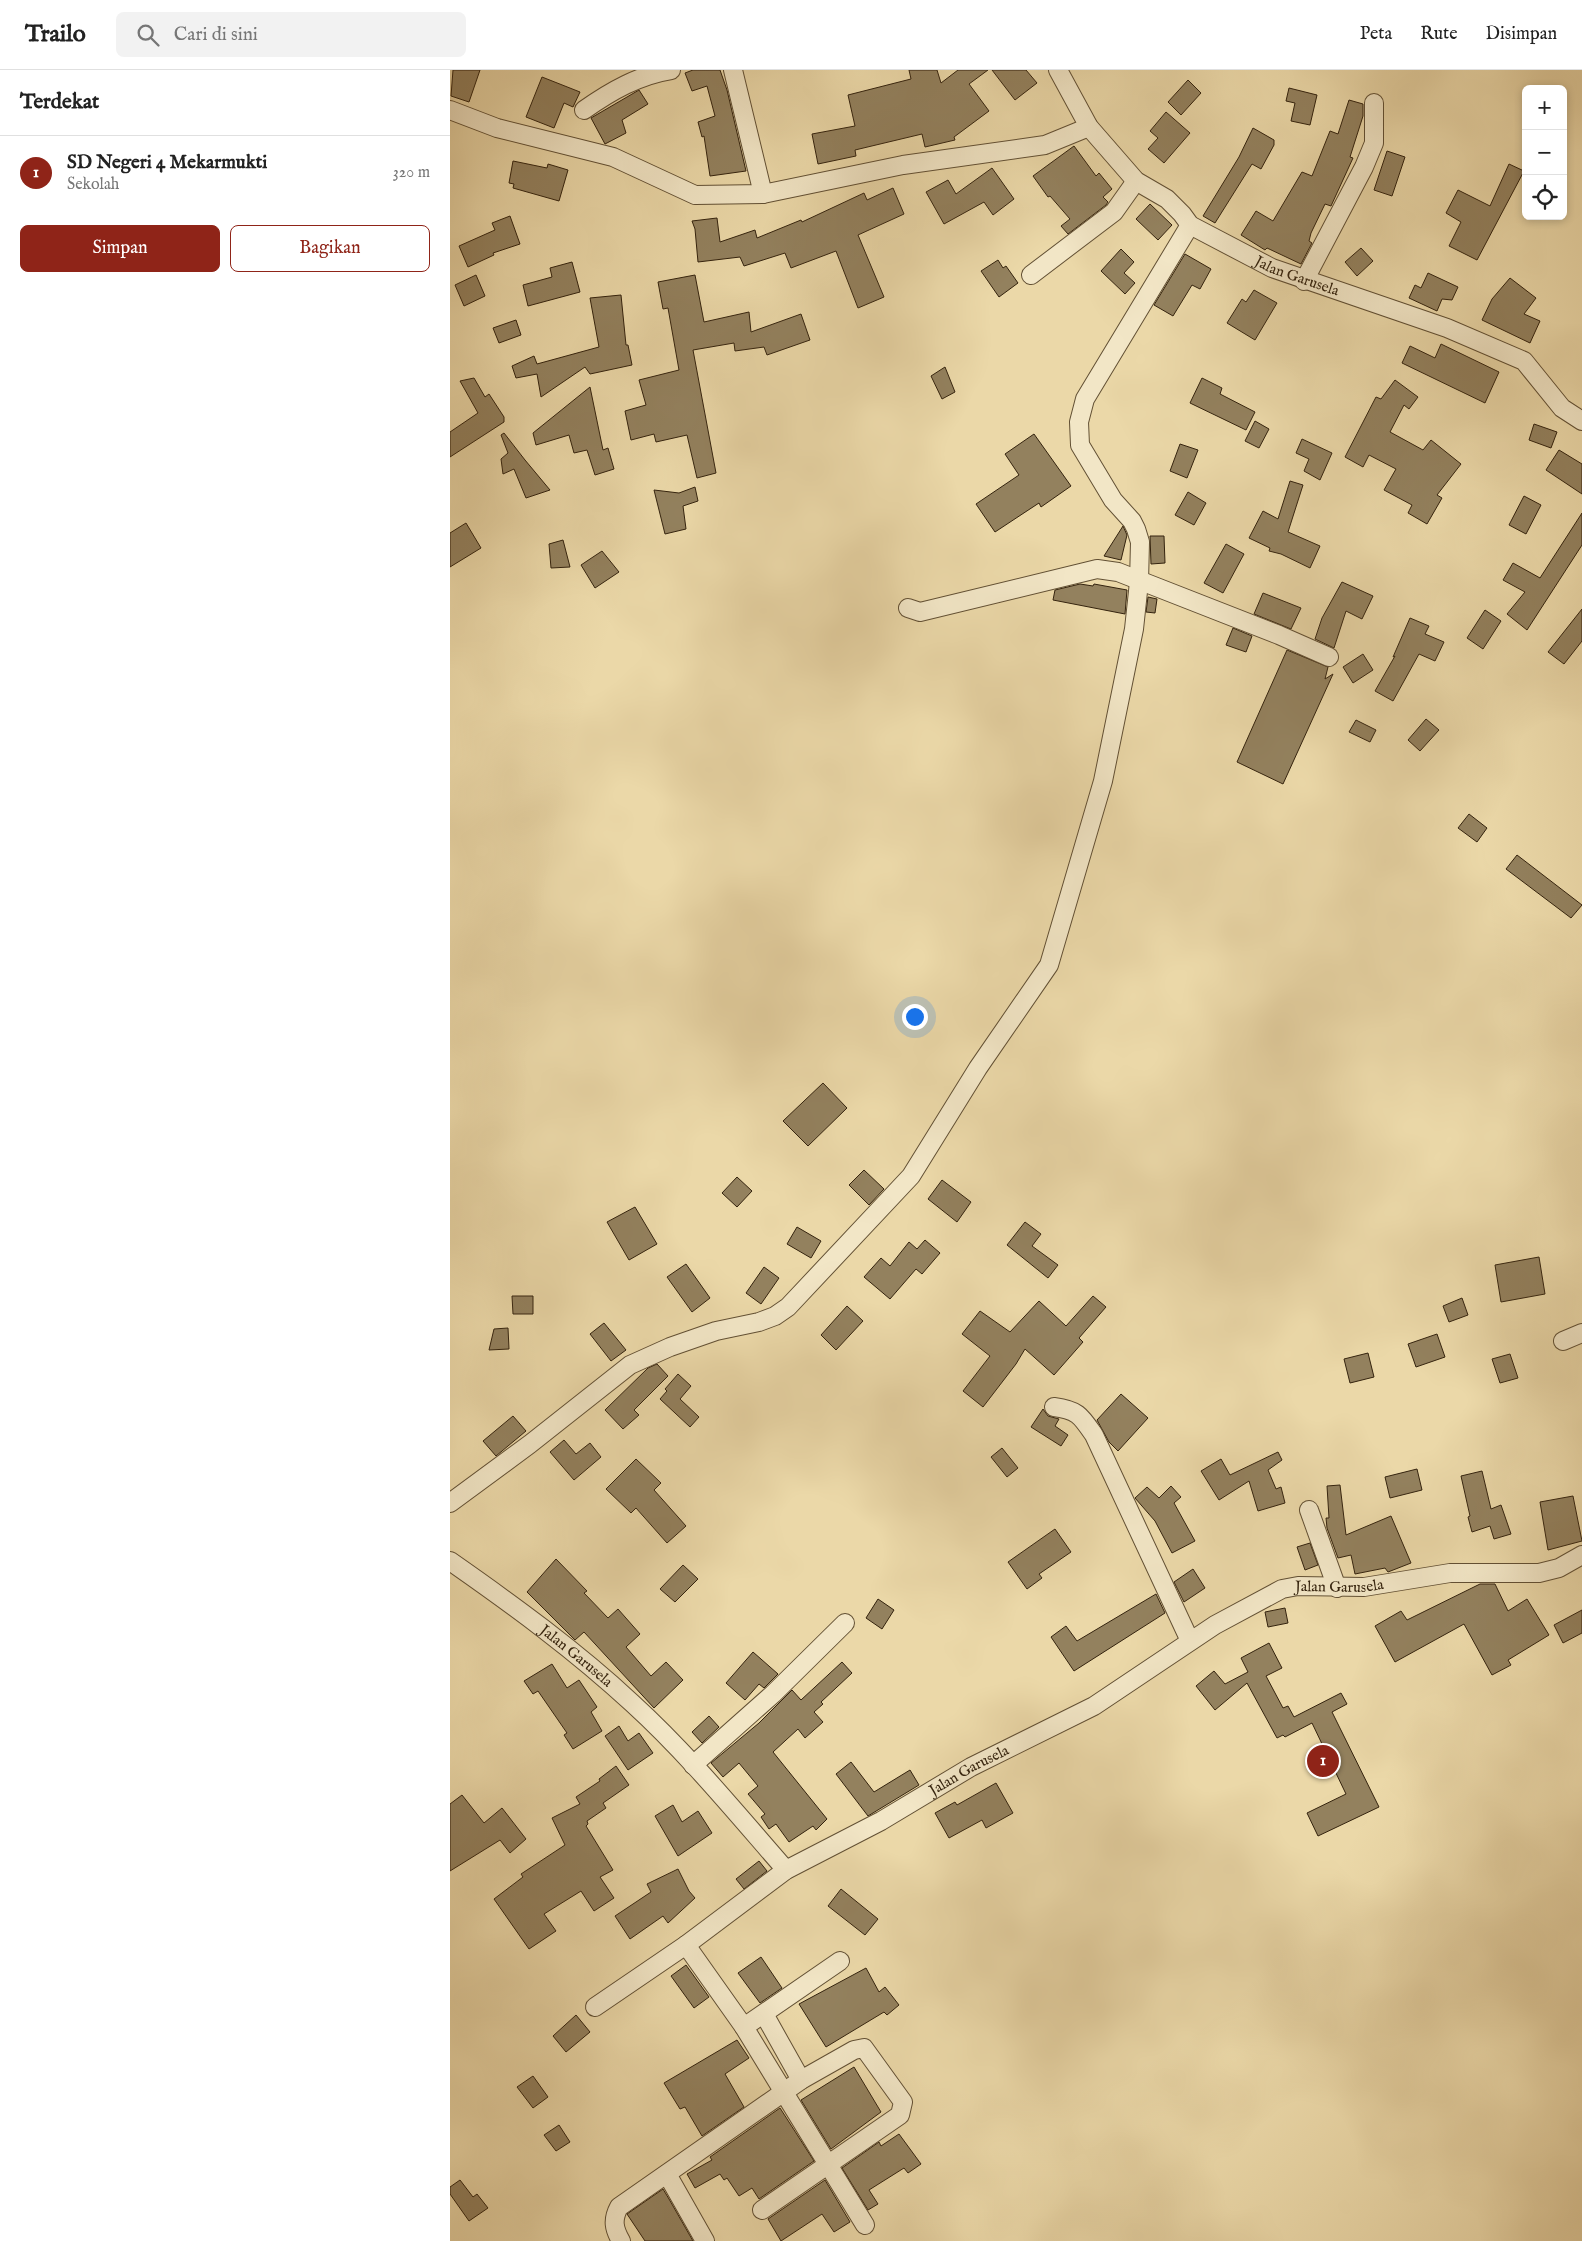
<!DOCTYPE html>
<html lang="id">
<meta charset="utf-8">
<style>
:root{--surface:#fff;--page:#f2f2f2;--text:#222;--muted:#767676;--line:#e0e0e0;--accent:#8f2418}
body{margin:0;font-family:"IM FELL English",serif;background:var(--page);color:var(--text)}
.controls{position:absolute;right:15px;top:15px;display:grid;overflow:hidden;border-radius:8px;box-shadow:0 2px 8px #0003}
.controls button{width:45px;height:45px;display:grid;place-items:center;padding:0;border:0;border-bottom:1px solid var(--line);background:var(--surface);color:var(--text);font:25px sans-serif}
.you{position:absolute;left:464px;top:946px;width:18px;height:18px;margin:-12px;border:4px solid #fff;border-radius:50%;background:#1a73e8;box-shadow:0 0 0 8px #1a73e833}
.badge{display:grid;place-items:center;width:32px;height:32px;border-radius:50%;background:var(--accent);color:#fff;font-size:16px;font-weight:700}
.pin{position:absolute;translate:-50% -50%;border:2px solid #fff;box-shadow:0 1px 5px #0006}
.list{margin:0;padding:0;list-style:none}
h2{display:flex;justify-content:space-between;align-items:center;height:65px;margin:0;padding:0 20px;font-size:21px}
h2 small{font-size:16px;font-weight:400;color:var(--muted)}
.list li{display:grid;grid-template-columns:32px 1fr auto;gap:15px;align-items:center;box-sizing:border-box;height:75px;padding:0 20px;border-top:1px solid var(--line)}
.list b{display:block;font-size:19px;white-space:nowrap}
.list p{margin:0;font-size:16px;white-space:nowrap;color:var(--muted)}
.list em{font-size:16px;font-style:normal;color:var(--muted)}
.actions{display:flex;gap:10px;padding:15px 20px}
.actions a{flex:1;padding:11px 0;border:1px solid var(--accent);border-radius:8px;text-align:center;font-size:18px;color:var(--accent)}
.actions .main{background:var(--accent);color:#fff}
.icon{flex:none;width:28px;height:28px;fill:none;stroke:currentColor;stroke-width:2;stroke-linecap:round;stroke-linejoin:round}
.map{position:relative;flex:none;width:1132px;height:2171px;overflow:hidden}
header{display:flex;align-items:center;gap:30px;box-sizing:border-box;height:70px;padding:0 25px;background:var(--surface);border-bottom:1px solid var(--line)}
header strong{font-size:24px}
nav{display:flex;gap:28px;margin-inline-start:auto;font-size:18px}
.search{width:350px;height:45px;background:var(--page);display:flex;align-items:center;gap:12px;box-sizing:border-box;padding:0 18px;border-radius:8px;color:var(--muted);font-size:19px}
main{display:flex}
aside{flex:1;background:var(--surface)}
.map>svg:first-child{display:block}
.building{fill:#93815e;stroke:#34230e}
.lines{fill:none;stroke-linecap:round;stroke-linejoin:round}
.minor-casing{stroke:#625034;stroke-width:20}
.minor{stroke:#f2e6c6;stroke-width:18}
.labels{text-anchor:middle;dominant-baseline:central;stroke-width:4;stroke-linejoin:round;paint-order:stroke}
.street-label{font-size:15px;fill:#34230e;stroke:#f2e6c6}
</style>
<header>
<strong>Trailo</strong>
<div class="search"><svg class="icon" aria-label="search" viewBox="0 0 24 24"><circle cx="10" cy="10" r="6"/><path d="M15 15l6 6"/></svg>Cari di sini</div>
<nav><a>Peta</a><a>Rute</a><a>Disimpan</a></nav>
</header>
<main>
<aside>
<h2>Terdekat<small></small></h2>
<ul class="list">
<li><span class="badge">1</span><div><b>SD Negeri 4 Mekarmukti</b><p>Sekolah</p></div><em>320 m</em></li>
</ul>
<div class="actions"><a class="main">Simpan</a><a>Bagikan</a></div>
</aside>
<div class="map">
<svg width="1132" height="2171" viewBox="0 0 1132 2171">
<rect width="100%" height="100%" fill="#ebd8a8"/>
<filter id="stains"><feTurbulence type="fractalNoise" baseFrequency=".004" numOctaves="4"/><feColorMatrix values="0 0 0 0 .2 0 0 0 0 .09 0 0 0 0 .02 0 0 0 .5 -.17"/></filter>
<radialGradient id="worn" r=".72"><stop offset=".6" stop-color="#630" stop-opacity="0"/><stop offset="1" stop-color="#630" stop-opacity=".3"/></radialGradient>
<path class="building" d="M 3,0 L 30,0 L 19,32 L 1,26 Z
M 243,0 L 270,0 L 277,20 L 296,101 L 260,106 L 254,66 L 252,67 L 248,52 L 265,46 L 257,16 L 242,21 L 235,3 Z
M 459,0 L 487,0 L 491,13 L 508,0 L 538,0 L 519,14 L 539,41 L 504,67 L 505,70 L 475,77 L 472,64 L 405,80 L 406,86 L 368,94 L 362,64 L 405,56 L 398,25 L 461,9 Z
M 542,0 L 576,0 L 587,13 L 565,30 Z
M 92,7 L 130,22 L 123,37 L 114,33 L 104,58 L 76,47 Z
M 738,10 L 751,23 L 731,45 L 718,32 Z
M 839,18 L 867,25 L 860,55 L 841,51 L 845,33 L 836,31 Z
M 189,20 L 198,34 L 172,50 L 176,63 L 155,74 L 141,48 Z
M 899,30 L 913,34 L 913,46 L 900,87 L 903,88 L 881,136 L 875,134 L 861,163 L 859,171 L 862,173 L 851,194 L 817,178 L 815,180 L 791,165 L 806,141 L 823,151 L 852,102 L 862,106 L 880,61 L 888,64 Z
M 716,42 L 740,63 L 714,93 L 698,79 L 708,68 L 700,61 Z
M 803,58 L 824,70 L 824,75 L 811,99 L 802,94 L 765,153 L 753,146 L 789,87 Z
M 624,76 L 646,106 L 649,103 L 662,119 L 653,127 L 658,132 L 656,135 L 618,164 L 611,156 L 620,149 L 600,126 L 598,127 L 583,106 Z
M 937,81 L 955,87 L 942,126 L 924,120 Z
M 63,91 L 97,98 L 98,94 L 118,100 L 109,131 L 63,118 L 64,114 L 59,113 Z
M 1059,94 L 1074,101 L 1027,190 L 999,176 L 1011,152 L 996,143 L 1008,120 L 1040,136 Z
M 542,98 L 564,129 L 543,145 L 534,132 L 494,154 L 476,122 L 498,110 L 506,124 Z
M 443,118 L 454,144 L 408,165 L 434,227 L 408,238 L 386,181 L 341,198 L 335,183 L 294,196 L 290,187 L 248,192 L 245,159 L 242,151 L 267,148 L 270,172 L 305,160 L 307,168 L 351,150 L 352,152 L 414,123 L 417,130 Z
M 700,134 L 722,155 L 708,170 L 686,149 Z
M 60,146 L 70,174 L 43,183 L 44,185 L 18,197 L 9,176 L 45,160 L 42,153 Z
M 911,178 L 923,191 L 907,206 L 895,192 Z
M 671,179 L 684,192 L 674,203 L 685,213 L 675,224 L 651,201 Z
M 735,184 L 761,199 L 750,219 L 742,215 L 723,246 L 704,235 Z
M 548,190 L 553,198 L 556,196 L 568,213 L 549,227 L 531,201 Z
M 122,192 L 130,222 L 78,236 L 73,215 L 102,207 L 100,198 Z
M 978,203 L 1008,217 L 1002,230 L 992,229 L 987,241 L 959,228 L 965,215 L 971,218 Z
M 26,205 L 35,226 L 14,236 L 5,215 Z
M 245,205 L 254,252 L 299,242 L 301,262 L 351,244 L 360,270 L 317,285 L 314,277 L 285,281 L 284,273 L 243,280 L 266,403 L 247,408 L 237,365 L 206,372 L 204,364 L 181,370 L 175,341 L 196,335 L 189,310 L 229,300 L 218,238 L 213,239 L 208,212 Z
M 1060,208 L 1086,228 L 1074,244 L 1090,251 L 1080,273 L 1032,250 L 1042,229 Z
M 804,220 L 827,233 L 805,270 L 777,253 L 792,229 L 796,232 Z
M 171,225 L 176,275 L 178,275 L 182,295 L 140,304 L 135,297 L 91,327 L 87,304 L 66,308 L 62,296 L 84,286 L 87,294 L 149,277 L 140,228 Z
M 66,250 L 71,265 L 49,273 L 43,258 Z
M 991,274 L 1049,302 L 1035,333 L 952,293 L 960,276 L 985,288 Z
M 495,297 L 505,322 L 492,329 L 481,306 Z
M 24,308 L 35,327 L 39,324 L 54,347 L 54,352 L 0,387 L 0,362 L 28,343 L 10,311 Z
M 752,308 L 772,318 L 770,324 L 805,342 L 796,360 L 740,333 Z
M 945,310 L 968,327 L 959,339 L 954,335 L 940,362 L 973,380 L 981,370 L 1011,394 L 987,425 L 992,428 L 977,454 L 958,443 L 962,435 L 934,420 L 946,399 L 919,385 L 913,397 L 895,387 L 926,327 L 931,329 Z
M 140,317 L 153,380 L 158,378 L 164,399 L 145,405 L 137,380 L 124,383 L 119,365 L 86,375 L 83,363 Z
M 805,351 L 819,359 L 809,378 L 795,371 Z
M 1084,354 L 1107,362 L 1101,378 L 1079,370 Z
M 54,363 L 75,390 L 100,420 L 76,428 L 64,399 L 53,404 L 51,389 L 58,383 L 51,365 Z
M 584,364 L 621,416 L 591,437 L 589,433 L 545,462 L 526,434 L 569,405 L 555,384 Z
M 852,369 L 882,383 L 870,410 L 854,401 L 859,389 L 846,383 Z
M 730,374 L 748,380 L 737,408 L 720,401 Z
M 1109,380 L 1132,394 L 1132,424 L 1096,400 Z
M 840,411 L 853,415 L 838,462 L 870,476 L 860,498 L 831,484 L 819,481 L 820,478 L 799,468 L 813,441 L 828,449 Z
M 245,417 L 248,431 L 233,436 L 236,459 L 215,464 L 204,420 L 229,423 Z
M 738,422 L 756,433 L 744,455 L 725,445 Z
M 1074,426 L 1091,435 L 1076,464 L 1059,455 Z
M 1132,443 L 1132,475 L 1077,560 L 1057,544 L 1075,522 L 1053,510 L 1063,493 L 1090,508 Z
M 16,453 L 31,478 L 0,497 L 0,463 Z
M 673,456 L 677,465 L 671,490 L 654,486 Z
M 700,466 L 714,466 L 715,493 L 701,494 Z
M 113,470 L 120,497 L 101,498 L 99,474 Z
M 776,474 L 794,484 L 773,523 L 754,513 Z
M 152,481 L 169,502 L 145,518 L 131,495 Z
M 892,512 L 923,526 L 912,549 L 896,541 L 884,578 L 865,569 L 872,548 Z
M 630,514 L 643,516 L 644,514 L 677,520 L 675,544 L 603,530 L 605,520 Z
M 813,523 L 851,538 L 841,559 L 804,544 Z
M 698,527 L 707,529 L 705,543 L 696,542 Z
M 1132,539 L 1132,571 L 1114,594 L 1098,582 Z
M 1035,540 L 1051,551 L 1033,579 L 1017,568 Z
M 960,548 L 979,556 L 975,564 L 994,572 L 985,591 L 969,584 L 943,631 L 925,621 L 945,586 L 943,587 Z
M 783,558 L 802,566 L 796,582 L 776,575 Z
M 837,580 L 878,597 L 875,609 L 883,604 L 833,714 L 787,692 Z
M 913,584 L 923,600 L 903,613 L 893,597 Z
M 976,649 L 989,660 L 970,681 L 958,670 Z
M 906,650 L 926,660 L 920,672 L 899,662 Z
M 1019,744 L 1037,758 L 1027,772 L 1008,758 Z
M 1067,785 L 1132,835 L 1121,848 L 1056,799 Z
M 373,1013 L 397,1038 L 358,1076 L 333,1051 Z
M 414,1100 L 434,1119 L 419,1135 L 399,1115 Z
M 287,1107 L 302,1121 L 287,1137 L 272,1123 Z
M 492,1110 L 521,1132 L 507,1152 L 478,1129 Z
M 185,1137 L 207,1174 L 179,1190 L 157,1152 Z
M 575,1152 L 591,1164 L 582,1176 L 608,1195 L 598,1208 L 557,1175 Z
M 347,1157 L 371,1171 L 361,1188 L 337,1174 Z
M 475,1170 L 490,1183 L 472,1204 L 466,1199 L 440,1229 L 414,1207 L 431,1188 L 440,1196 L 459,1172 L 467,1179 Z
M 1089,1187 L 1095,1224 L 1051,1232 L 1045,1195 Z
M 236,1194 L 260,1228 L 242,1242 L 217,1207 Z
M 314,1197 L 329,1208 L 311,1234 L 296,1223 Z
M 62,1226 L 83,1226 L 83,1244 L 63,1244 Z
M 643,1226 L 656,1237 L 629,1268 L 633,1272 L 604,1305 L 575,1279 L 566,1294 L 533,1337 L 513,1321 L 540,1286 L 512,1264 L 530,1241 L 560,1262 L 589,1231 L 616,1256 Z
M 1012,1228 L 1018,1245 L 999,1252 L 993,1236 Z
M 397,1236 L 413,1251 L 386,1280 L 371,1265 Z
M 154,1253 L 176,1280 L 161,1291 L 140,1264 Z
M 58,1258 L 59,1279 L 39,1280 L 44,1259 Z
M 987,1264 L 995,1287 L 966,1297 L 958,1274 Z
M 918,1283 L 924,1307 L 900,1313 L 894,1289 Z
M 1060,1284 L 1068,1308 L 1050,1313 L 1042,1289 Z
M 207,1294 L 218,1306 L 184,1340 L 189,1345 L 173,1359 L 155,1340 L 198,1298 Z
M 228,1304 L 241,1316 L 230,1329 L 249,1347 L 240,1357 L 210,1329 L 217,1321 L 215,1319 Z
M 671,1324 L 698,1348 L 668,1381 L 659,1372 L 647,1350 Z
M 593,1339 L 598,1346 L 609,1349 L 605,1356 L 618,1365 L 611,1376 L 581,1357 Z
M 63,1346 L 76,1361 L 46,1386 L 33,1371 Z
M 114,1370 L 126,1384 L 140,1373 L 151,1387 L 124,1410 L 100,1382 Z
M 552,1378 L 568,1398 L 557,1407 L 541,1387 Z
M 828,1382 L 832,1390 L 818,1400 L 826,1419 L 831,1417 L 835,1433 L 808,1441 L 799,1411 L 769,1430 L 751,1401 L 771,1389 L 780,1405 Z
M 186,1389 L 211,1413 L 204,1420 L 236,1456 L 217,1473 L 186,1438 L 181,1443 L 156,1419 Z
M 967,1399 L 972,1420 L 940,1428 L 935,1407 Z
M 1032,1401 L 1041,1439 L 1051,1435 L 1061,1464 L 1044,1469 L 1040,1456 L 1022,1462 L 1018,1447 L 1020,1446 L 1011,1406 Z
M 890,1415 L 896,1465 L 941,1446 L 961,1493 L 938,1502 L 935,1498 L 905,1504 L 901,1485 L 888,1488 L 877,1458 L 876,1448 L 879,1448 L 877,1416 Z
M 721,1416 L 731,1427 L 724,1433 L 745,1471 L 722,1483 L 705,1451 L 685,1428 L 697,1417 L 709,1428 Z
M 1123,1426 L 1132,1471 L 1098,1480 L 1090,1432 Z
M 605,1459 L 621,1482 L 589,1504 L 592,1508 L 577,1519 L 558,1492 Z
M 860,1473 L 868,1495 L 855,1500 L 847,1477 Z
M 106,1489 L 137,1521 L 134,1523 L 158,1548 L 168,1539 L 190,1564 L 176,1577 L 201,1606 L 216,1592 L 233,1610 L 204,1638 L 134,1562 L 125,1570 L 77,1522 Z
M 233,1495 L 248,1509 L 225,1532 L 210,1519 Z
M 743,1499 L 755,1518 L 734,1532 L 724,1512 Z
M 1030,1514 L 1045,1514 L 1058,1541 L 1077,1529 L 1099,1565 L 1058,1590 L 1061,1595 L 1042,1605 L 1014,1554 L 945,1592 L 925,1556 L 951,1541 L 957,1550 Z
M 706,1524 L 715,1543 L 624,1601 L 601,1567 L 616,1556 L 627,1571 Z
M 428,1529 L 444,1540 L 432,1559 L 416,1548 Z
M 835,1538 L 838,1553 L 818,1557 L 815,1542 Z
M 1132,1540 L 1132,1563 L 1113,1573 L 1104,1555 Z
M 819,1573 L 832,1598 L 816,1606 L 833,1638 L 838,1636 L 844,1647 L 891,1623 L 897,1634 L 882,1642 L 929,1737 L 868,1766 L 857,1743 L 896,1724 L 862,1653 L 835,1667 L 833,1665 L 827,1668 L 797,1613 L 765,1640 L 746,1616 L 764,1601 L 775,1614 L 798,1602 L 791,1588 Z
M 303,1582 L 328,1604 L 314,1618 L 309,1614 L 295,1630 L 276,1613 Z
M 392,1592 L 402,1603 L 371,1632 L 373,1634 L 364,1642 L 373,1652 L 355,1668 L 348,1659 L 323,1682 L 377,1749 L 366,1760 L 363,1756 L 339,1772 L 326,1754 L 319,1759 L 311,1747 L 315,1744 L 298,1724 L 308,1716 L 289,1693 L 273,1707 L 261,1693 L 309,1653 L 342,1620 L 351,1630 Z
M 102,1594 L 117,1618 L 129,1610 L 147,1637 L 141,1642 L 152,1661 L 123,1679 L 114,1665 L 117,1663 L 88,1621 L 83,1624 L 74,1611 Z
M 259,1646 L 269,1657 L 252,1673 L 242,1662 Z
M 169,1656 L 178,1671 L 189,1663 L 203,1683 L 178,1700 L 155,1666 Z
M 401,1692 L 424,1722 L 460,1700 L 469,1715 L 418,1746 L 386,1704 Z
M 166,1696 L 179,1715 L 153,1733 L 156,1738 L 137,1751 L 138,1754 L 136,1756 L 163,1800 L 150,1807 L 164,1828 L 144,1841 L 131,1821 L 94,1844 L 106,1861 L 79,1879 L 44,1829 L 73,1807 L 71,1804 L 115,1775 L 102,1748 L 130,1734 L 126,1727 L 150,1711 L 149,1709 Z
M 546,1713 L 563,1743 L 536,1758 L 532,1750 L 499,1768 L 485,1743 L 505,1732 L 507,1735 Z
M 12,1725 L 34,1753 L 52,1738 L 76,1769 L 60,1783 L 50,1770 L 0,1801 L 0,1734 Z
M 223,1735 L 232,1752 L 248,1741 L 262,1763 L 228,1786 L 205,1746 Z
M 309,1791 L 317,1801 L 294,1819 L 286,1809 Z
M 228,1799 L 239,1821 L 245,1828 L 218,1853 L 213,1846 L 180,1869 L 165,1846 L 201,1822 L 197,1814 Z
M 391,1819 L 428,1849 L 415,1865 L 378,1836 Z
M 311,1887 L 332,1918 L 310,1933 L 288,1903 Z
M 236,1895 L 259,1927 L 244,1938 L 221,1906 Z
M 416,1898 L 429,1922 L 435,1917 L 449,1935 L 437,1945 L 434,1942 L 376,1977 L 349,1934 Z
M 126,1945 L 140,1962 L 116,1982 L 103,1966 Z
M 287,1970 L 299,1988 L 275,2004 L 294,2037 L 252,2066 L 235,2037 L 230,2039 L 214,2013 Z
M 404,1997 L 431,2042 L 381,2079 L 351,2030 Z
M 83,2006 L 98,2027 L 83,2038 L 67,2017 Z
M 330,2038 L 364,2091 L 309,2129 L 302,2118 L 289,2126 L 277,2108 L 274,2110 L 270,2104 L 245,2118 L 237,2104 L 262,2090 L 260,2087 Z
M 109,2055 L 120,2072 L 106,2081 L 94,2065 Z
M 449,2064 L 471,2094 L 458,2103 L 454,2098 L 419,2120 L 428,2134 L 418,2140 L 392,2098 L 429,2072 L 431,2076 Z
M 10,2110 L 23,2127 L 27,2124 L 38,2138 L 19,2151 L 0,2124 L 0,2117 Z
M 375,2110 L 400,2152 L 384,2162 L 372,2144 L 331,2171 L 318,2149 Z
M 213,2119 L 219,2129 L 243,2171 L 195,2171 L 177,2144 Z"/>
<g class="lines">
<defs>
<g id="minor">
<path d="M 283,0 L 313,124"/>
<path id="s1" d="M 608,0 L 639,57 L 686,111 L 717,129 L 732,144 L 740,155 L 822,198 L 997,258 L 1074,291 L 1112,338 L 1132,351"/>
<path d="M 0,40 L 47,58 L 163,87 L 245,125 L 313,124 L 453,95 L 595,75 L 639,57"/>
<path d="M 134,40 C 161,21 189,5 221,0"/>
<path d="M 581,205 L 664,142 L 686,111"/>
<path d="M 854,211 L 914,97 L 924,73 L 924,33"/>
<path d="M 458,538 L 470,542 L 647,499 L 668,502 L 829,565 L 879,587"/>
<path d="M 1113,1271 L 1132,1263"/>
<path d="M 604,1337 C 628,1340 631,1346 644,1365 L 740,1571"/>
<path d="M 0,1433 L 80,1374 L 180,1295 L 220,1277 L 266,1261 L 309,1252 L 325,1246 L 338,1237 L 461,1106 L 528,998 L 599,895 L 653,711 L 684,559 L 689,512 L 690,472 L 686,459 L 682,451 L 663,430 L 630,375 L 629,352 L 635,329 L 740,155"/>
<path d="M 859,1440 L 887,1518"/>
<path id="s2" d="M 0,1491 C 63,1535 126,1581 182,1633 C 238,1684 287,1744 336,1800"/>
<path d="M 243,1695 L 323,1624 L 395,1553"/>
<path d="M 145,1937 L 236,1875"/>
<path d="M 314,1944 L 351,2010"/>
<path d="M 294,1957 L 390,1891"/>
<path d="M 217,2104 L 255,2171"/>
<path id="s3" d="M 415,2155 L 294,1957 L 236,1875 L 336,1800 L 431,1751 L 521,1697 L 644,1636 L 765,1555 L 832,1519 L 848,1516 L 914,1517 L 1000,1503 L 1089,1503 L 1109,1498 L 1132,1485"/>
<path d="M 171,2171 C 164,2159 162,2150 169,2137 L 351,2010 L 404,1980 L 414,1978 L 453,2032 L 450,2045 L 312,2140"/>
</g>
</defs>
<use href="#minor" class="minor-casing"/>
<use href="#minor" class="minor"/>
</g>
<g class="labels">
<g class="street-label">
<text stroke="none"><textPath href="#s1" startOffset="326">Jalan Garusela</textPath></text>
<text stroke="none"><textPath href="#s3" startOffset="1086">Jalan Garusela</textPath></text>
<text stroke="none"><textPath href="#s2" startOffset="158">Jalan Garusela</textPath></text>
<text stroke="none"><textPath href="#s3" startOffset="666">Jalan Garusela</textPath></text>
</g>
</g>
<rect width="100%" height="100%" filter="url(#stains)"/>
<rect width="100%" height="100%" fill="url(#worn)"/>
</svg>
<div class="controls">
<button>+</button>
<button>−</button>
<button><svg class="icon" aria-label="locate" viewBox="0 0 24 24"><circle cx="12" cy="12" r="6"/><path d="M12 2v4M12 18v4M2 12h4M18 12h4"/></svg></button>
</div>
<div class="you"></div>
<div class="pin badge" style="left:873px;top:1691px">1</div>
</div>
</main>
